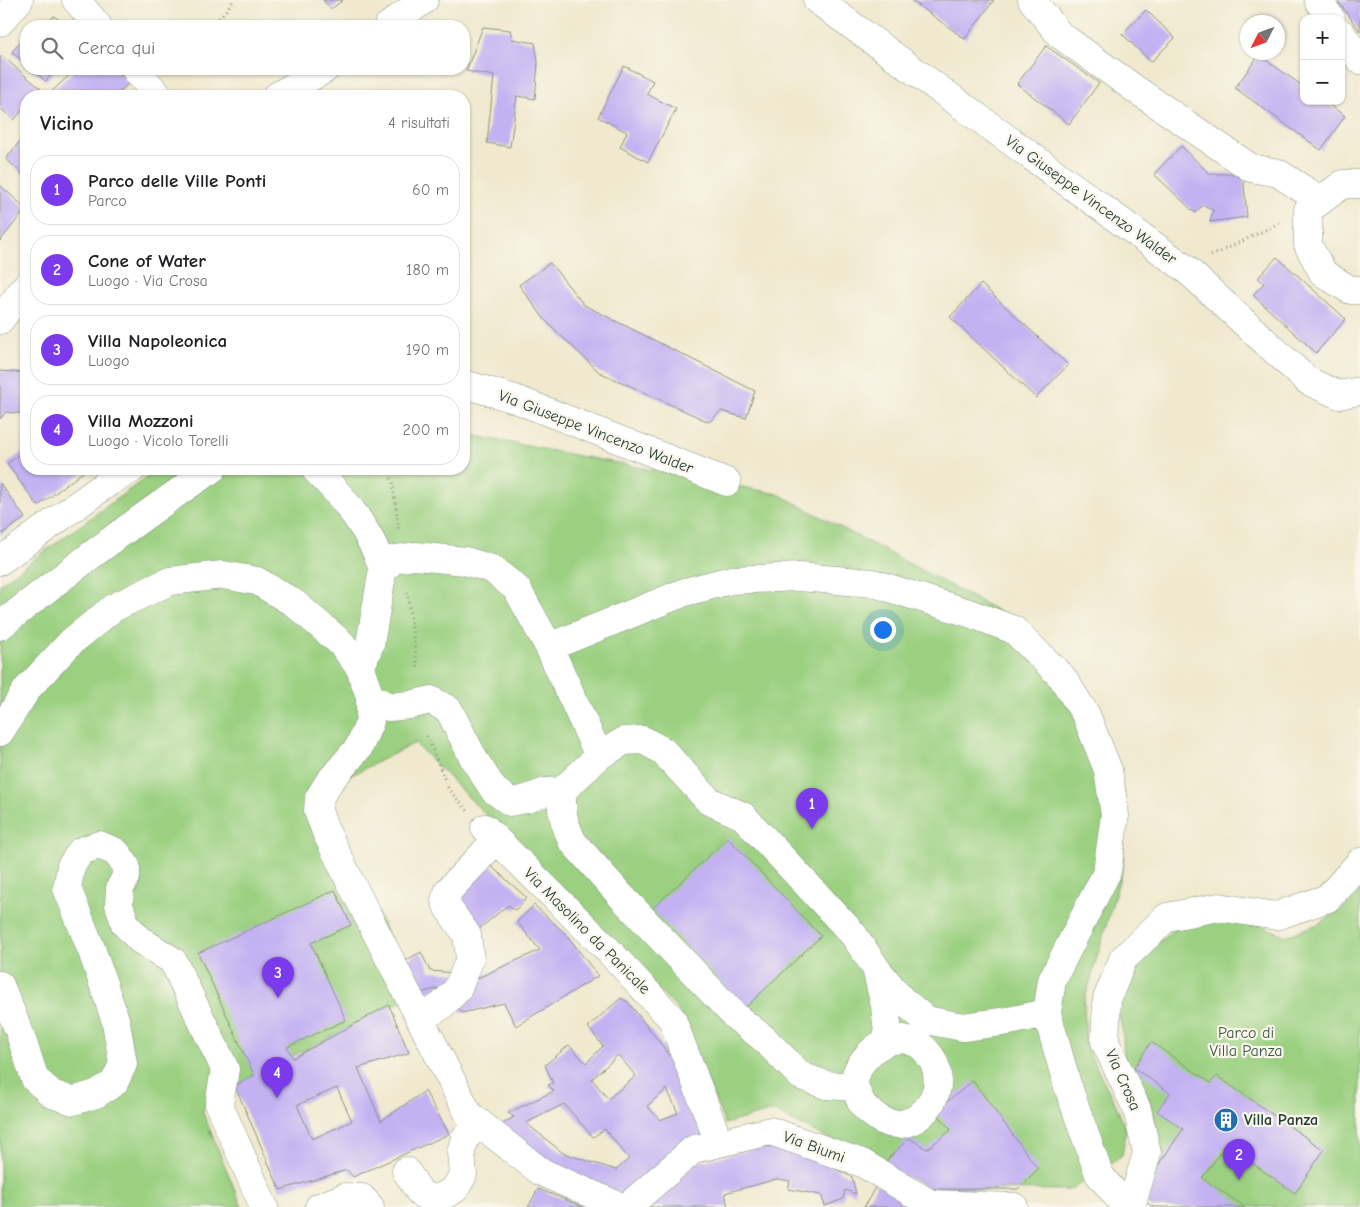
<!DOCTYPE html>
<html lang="it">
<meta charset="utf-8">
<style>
:root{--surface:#fff;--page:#f6f6f6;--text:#202124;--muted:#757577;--line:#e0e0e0;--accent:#7c3aed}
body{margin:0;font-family:"Comic Neue",sans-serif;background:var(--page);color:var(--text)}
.controls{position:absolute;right:15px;top:15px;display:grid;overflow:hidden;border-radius:10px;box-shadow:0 1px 4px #0004}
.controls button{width:45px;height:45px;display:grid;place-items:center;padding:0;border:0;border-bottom:1px solid var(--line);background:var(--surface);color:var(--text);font:25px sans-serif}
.compass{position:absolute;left:1240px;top:15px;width:45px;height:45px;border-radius:50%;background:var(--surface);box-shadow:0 1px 4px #0004;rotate:228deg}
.you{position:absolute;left:882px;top:629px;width:18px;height:18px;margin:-12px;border:4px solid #fff;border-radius:50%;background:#1a73e8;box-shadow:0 0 0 8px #1a73e833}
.badge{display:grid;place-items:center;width:32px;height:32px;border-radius:50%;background:var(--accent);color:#fff;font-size:16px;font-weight:700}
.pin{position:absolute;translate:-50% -41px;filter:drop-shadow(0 1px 2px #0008)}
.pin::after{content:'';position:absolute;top:26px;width:18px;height:15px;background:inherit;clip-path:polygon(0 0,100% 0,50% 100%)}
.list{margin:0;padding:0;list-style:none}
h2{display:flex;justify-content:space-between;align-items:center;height:65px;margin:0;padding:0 20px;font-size:21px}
h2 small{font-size:16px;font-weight:400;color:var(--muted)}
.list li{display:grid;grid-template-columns:32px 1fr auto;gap:15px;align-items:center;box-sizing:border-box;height:70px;margin:0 10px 10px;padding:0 10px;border:1px solid var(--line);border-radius:20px}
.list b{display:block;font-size:19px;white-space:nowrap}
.list p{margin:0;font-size:16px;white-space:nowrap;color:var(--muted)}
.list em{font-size:16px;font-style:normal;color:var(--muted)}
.icon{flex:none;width:28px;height:28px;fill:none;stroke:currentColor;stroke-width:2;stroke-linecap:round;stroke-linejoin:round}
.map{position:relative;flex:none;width:1360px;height:1207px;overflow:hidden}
.search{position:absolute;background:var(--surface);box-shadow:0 1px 4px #0004;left:20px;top:20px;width:450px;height:55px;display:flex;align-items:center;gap:12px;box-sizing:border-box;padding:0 18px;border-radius:20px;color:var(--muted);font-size:19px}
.panel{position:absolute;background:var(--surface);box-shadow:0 1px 4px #0004;left:20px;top:90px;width:450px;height:385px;border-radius:20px}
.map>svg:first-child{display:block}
.green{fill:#9bd081;stroke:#5d865a}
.building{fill:#c3b1f2;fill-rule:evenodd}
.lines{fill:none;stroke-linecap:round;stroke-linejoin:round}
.street-casing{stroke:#889382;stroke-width:29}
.path{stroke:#889382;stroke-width:3;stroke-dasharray:1 4;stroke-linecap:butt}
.street{stroke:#fff;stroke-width:28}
.labels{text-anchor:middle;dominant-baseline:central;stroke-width:4.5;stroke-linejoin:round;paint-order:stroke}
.street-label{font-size:16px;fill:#1f3d34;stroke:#fbf7ec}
.park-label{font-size:16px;fill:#385a43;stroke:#fbf7ec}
.poi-label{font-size:16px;font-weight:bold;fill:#1f3d34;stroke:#fbf7ec;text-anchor:start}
</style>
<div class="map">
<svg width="1360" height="1207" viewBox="0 0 1360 1207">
<rect width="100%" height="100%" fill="#fbf7ec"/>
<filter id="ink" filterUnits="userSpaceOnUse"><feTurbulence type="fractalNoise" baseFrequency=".02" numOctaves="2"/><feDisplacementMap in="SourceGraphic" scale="10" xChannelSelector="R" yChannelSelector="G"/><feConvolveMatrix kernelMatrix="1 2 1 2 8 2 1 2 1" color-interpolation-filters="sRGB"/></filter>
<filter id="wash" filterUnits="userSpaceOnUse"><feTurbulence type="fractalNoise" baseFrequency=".0096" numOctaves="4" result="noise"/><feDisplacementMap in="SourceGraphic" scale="20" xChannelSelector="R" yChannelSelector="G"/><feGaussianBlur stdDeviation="1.12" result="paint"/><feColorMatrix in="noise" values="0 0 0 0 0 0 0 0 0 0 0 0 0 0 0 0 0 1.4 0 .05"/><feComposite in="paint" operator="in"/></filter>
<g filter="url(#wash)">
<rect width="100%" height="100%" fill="#f0e9cf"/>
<path class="green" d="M 464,434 L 778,494 L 1013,619 L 1124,792 L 1123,867 L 1084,1002 L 1086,1047 L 1116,1105 L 1126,1131 L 1122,1155 L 1099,1174 L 1069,1190 L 933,1189 L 772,1111 L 725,1124 L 679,1011 L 415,743 L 318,792 L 417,994 L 254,1075 L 235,1086 L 202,1111 L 242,1207 L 0,1207 L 0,584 L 158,469 L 464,469 Z
M 1360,889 L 1360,1207 L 1153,1207 L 1137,1196 L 1157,1156 L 1157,1130 L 1148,1098 L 1124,1061 L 1123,1033 L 1116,1001 L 1126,972 L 1173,930 L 1219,907 L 1286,936 L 1318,924 L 1344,908 Z"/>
<g id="blocks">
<path class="building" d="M 323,0 L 343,0 L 331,9 Z
M 911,0 L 994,0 L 965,39 Z
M 1337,0 L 1360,0 L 1360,31 Z
M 1146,10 L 1175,38 L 1151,62 L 1122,34 Z
M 54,16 L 66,26 L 45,26 Z
M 483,27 L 510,30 L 512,39 L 535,43 L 538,62 L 535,99 L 517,96 L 510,147 L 487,143 L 494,76 L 466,71 Z
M 26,35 L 26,64 L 12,52 Z
M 1046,46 L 1099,83 L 1069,124 L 1017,84 Z
M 1259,55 L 1304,87 L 1304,101 L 1324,101 L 1345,116 L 1321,150 L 1235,88 Z
M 2,56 L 41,89 L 35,96 L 26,96 L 26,106 L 14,120 L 0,108 L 0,58 Z
M 624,66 L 653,81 L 647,94 L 676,109 L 648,162 L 620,147 L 627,132 L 598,117 Z
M 31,69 L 57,69 L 46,81 Z
M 76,69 L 115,69 L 129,83 L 115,96 L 47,96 Z
M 26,133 L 26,177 L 6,159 Z
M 1181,146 L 1210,174 L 1243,174 L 1247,217 L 1210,222 L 1213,210 L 1203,205 L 1195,213 L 1154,174 Z
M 0,185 L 26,209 L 0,241 Z
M 1277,257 L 1346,319 L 1316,353 L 1253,295 L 1264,283 L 1258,278 Z
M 550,263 L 584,305 L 755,391 L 746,418 L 721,411 L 709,422 L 599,372 L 545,320 L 519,285 Z
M 981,284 L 1068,365 L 1036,398 L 950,317 Z
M 0,371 L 26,373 L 26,414 L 6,412 L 0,419 Z
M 26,449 L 26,469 L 80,469 L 83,472 L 38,506 L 7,464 Z
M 0,483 L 25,518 L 0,535 Z
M 728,838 L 821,936 L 745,1008 L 652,909 Z
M 491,866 L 527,898 L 515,910 L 508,905 L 478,930 L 455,899 Z
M 335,890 L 351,925 L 311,943 L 346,1020 L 287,1047 L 293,1058 L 389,1005 L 409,1053 L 358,1068 L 381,1121 L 425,1091 L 449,1134 L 353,1177 L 347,1170 L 280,1190 L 235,1086 L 254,1075 L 198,953 ZM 337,1088 L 352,1121 L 312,1139 L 297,1105 Z
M 534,905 L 566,934 L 598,976 L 516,1026 L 504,1003 L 462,1013 L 457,1006 L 473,980 L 540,950 L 517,922 Z
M 421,952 L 430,971 L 455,973 L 451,985 L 417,994 L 401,963 Z
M 621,998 L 628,1002 L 675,1062 L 707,1133 L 625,1194 L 562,1179 L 496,1128 L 514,1117 L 508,1113 L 554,1091 L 548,1085 L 553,1083 L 545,1065 L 569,1045 L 586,1063 L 603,1046 L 588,1027 ZM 618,1055 L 636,1076 L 608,1099 L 592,1079 ZM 667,1089 L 678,1113 L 660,1120 L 647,1106 ZM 564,1104 L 593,1137 L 605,1129 L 629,1159 L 616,1170 L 563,1153 L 526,1123 Z
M 1151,1042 L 1211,1083 L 1217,1076 L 1324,1150 L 1295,1193 L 1226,1145 L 1202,1178 L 1245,1207 L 1153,1207 L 1137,1196 L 1183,1129 L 1157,1111 L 1170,1093 L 1134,1068 Z
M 973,1081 L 1038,1169 L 1018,1189 L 933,1189 L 882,1165 L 909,1138 L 927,1149 L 951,1130 L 935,1111 Z
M 768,1146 L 791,1147 L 852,1177 L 856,1194 L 845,1190 L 843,1199 L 825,1206 L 821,1195 L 788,1189 L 790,1181 L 777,1179 L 725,1193 L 728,1207 L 640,1207 L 695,1163 Z
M 877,1184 L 915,1207 L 864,1207 Z
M 538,1189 L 584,1207 L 528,1207 Z"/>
</g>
</g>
<g filter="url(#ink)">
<use href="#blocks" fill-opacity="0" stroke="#889382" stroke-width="1"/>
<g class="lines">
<defs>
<path id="street" d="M 76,0 L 98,26
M 817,0 L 1186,269 L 1308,381 L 1339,395 L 1360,391
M 1032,0 L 1060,35 L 1135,89 L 1251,168 L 1278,173 L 1320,200
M 1318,0 L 1331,19
M 0,22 L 19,0
M 388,26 L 424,0
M 1341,33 L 1360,60
M 135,69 L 157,94 L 154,96
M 277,96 L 325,69
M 1360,184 L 1343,184 L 1308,210 L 1308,245 L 1323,273 L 1350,290 L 1360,290
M 0,320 L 26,286
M 464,384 L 515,399 L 727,482
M 315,469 C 344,498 370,530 383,569
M 0,561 L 109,482 L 132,469
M 0,626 C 69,571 139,518 212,469
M 549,647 L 685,592 L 731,580 L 799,577 L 873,583 L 969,613 L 1014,630 L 1062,677 L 1086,715 L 1108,770 L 1115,815 L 1107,872 L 1052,980 L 1047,1013 L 1067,1084 L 1099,1174 L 1126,1207
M 360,668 L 370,644 L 383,569 L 395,559 L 416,556 L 465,561 L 492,569 L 517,589 L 549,647 L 599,756 L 624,741 L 643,740 L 663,751 L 709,801 L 743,816 L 853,934 L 876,968 L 885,1006 L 889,1041
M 370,697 L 389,707 L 410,705 L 431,700 L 449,710 L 475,761 L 494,790 L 510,802 L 527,799 L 546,792 L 562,791 L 599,756
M 0,732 L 27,689 L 71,642 L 113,608 L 170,581 L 223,575 L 257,581 L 294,603 L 342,644 L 360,668 L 370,697 L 370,721 L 359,747 L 329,782 L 319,798 L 318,811 L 326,832 L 349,879 L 469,1115 L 541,1172 L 621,1207
M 562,791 L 562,810 L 565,823 L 572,841 L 621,896 L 736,1017 L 763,1038 L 801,1076 L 826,1085 L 855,1087
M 485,828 L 608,950 L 672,1019 L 719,1143
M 879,972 L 901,999 L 926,1020 L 963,1027 L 1009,1021 L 1047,1013
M 0,985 L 19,1031 L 35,1079 L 52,1094 L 73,1101 L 96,1094 L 114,1083 L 123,1064 L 116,1022 L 92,951 L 67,888 L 71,866 L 81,851 L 99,845 L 116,852 L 126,866 L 126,877 L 120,888 L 119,904 L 125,924 L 140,940 L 173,961 L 225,1069 L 219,1105 L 264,1207
M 420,1019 L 441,1006 L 457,990 L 470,959 L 467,935 L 448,908 L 445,900 L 449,890 L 496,840
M 904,1039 C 909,1041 917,1042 921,1046 C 964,1082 914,1148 874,1115 C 869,1111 864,1108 861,1102 C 859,1097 856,1092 855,1088 C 851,1069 872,1047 889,1041 C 893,1040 899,1039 904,1039 Z
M 406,1171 L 421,1194 L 436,1200 L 455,1189 L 463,1175 L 461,1152 L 465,1138 L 479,1124
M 319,1207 L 345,1197 L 362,1198 L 370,1207
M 627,1207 L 694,1149 L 770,1131 L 862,1163 L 931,1204 L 1014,1207
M 1131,1207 L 1147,1153 L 1137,1109 L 1105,1042 L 1107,999 L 1123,959 L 1167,917 L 1219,907 L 1276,916 L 1328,898 L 1360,862"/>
</defs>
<use href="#street" class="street-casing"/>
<path class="path" d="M 213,26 L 234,0
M 1211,256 L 1282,222
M 387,469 L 393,483 L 399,532
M 407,592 L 418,670
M 427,736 L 449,790 L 468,811"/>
<use href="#street" class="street"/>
</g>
</g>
<defs>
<symbol id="building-disc" viewBox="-11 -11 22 22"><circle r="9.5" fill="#1f6fb2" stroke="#fbf7ec"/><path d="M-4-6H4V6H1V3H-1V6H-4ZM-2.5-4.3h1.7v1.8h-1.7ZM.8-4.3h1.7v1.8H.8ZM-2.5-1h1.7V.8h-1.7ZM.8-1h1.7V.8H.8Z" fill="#fff"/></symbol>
</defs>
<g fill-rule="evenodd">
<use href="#building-disc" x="1212" y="1106" width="28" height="28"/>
</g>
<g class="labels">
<g class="street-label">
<text transform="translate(1091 200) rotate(36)">Via Giuseppe Vincenzo Walder</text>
<text transform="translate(596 432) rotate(21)">Via Giuseppe Vincenzo Walder</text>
<text transform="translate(587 931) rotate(45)">Via Masolino da Panicale</text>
<text transform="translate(1123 1080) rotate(66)">Via Crosa</text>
<text transform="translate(814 1147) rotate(20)">Via Biumi</text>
</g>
<g class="park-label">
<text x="1246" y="1033">Parco di<tspan x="1246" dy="18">Villa Panza</tspan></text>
</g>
<g class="poi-label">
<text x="1244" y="1120">Villa Panza</text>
</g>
</g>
</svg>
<div class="controls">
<button>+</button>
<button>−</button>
</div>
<svg class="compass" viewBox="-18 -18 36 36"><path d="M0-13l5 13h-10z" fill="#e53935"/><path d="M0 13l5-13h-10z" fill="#757577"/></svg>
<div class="you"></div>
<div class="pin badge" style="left:812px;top:829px">1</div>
<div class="pin badge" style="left:1239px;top:1180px">2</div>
<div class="pin badge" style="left:278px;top:998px">3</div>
<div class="pin badge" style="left:277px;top:1098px">4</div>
<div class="search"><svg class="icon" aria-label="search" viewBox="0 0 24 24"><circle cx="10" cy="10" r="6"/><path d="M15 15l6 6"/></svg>Cerca qui</div>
<section class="panel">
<h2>Vicino<small>4 risultati</small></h2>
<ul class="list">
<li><span class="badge">1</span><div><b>Parco delle Ville Ponti</b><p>Parco</p></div><em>60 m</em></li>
<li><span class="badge">2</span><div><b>Cone of Water</b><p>Luogo · Via Crosa</p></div><em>180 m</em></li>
<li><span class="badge">3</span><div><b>Villa Napoleonica</b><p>Luogo</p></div><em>190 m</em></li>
<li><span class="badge">4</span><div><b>Villa Mozzoni</b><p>Luogo · Vicolo Torelli</p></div><em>200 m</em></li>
</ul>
</section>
</div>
